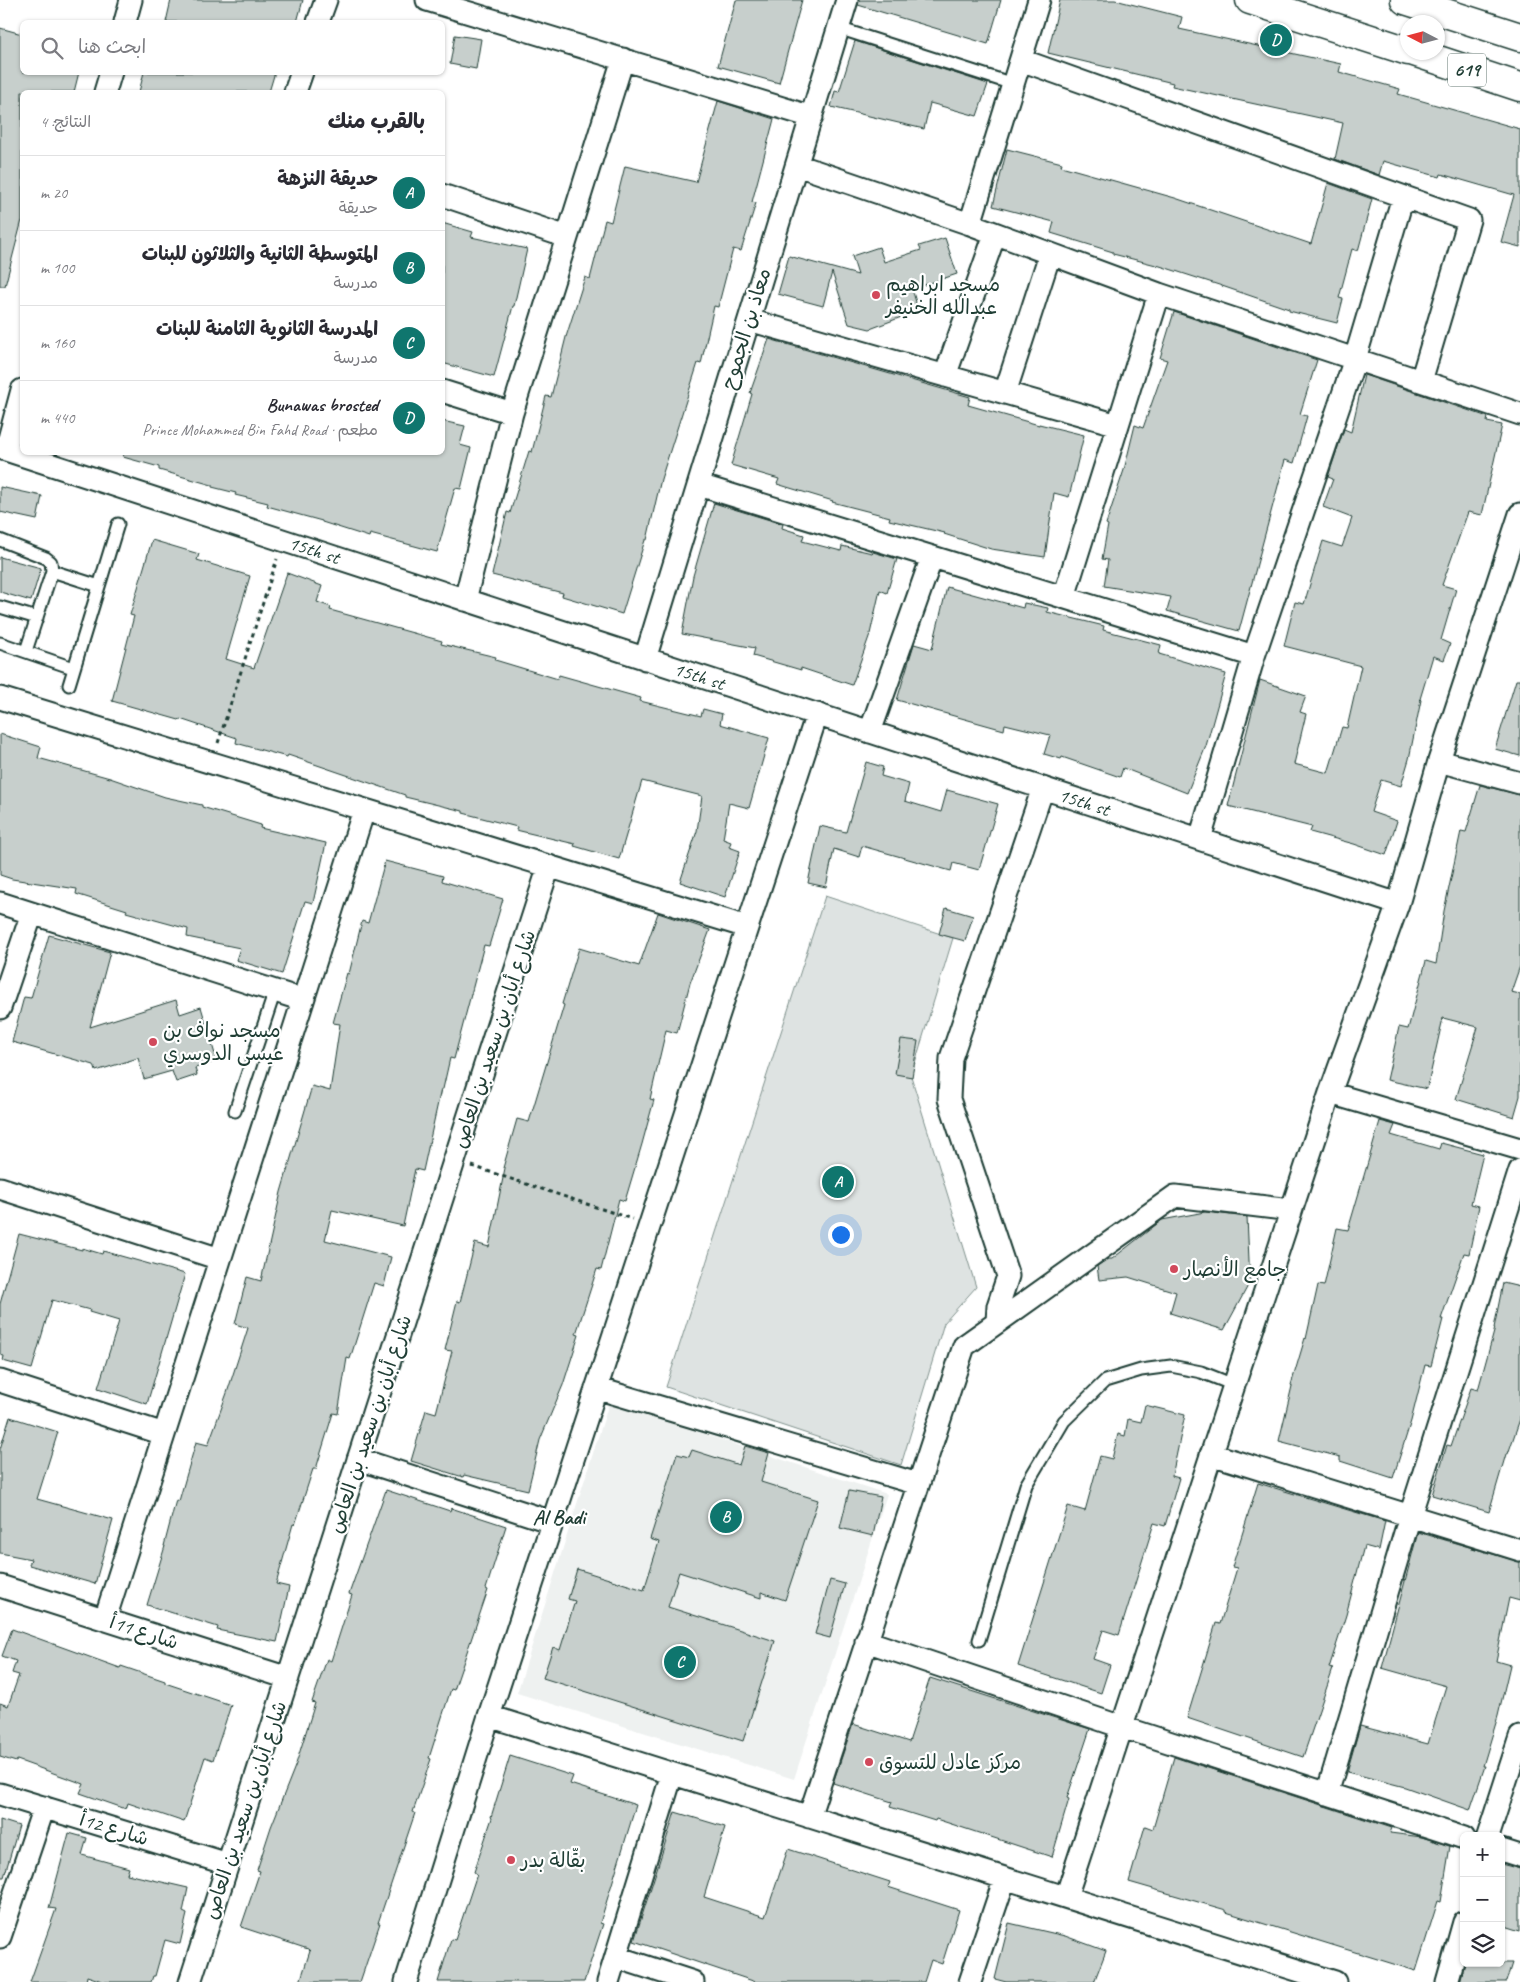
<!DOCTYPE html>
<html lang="ar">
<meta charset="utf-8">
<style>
:root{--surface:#fff;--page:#f2f2f3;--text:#2b2b33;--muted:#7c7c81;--line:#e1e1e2;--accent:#0f766e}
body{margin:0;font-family:Caveat,"Playpen Sans Arabic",sans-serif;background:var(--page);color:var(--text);direction:rtl}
.controls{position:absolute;right:15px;bottom:15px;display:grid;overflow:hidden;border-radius:8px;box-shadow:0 1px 4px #0004}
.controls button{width:45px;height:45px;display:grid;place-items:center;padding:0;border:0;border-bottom:1px solid var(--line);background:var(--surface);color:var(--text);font:25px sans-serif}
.compass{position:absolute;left:1400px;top:15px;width:45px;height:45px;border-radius:50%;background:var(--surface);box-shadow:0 1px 4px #0004;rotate:276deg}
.you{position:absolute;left:840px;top:1234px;width:18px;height:18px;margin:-12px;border:4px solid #fff;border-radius:50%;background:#1a73e8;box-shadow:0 0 0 8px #1a73e833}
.badge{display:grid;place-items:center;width:32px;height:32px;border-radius:50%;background:var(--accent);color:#fff;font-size:16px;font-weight:700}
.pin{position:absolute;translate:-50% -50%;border:2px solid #fff;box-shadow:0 1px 5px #0006}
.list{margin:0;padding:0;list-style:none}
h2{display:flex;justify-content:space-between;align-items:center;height:65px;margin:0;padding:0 20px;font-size:21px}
h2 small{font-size:16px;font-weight:400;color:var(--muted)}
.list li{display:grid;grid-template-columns:32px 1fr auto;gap:15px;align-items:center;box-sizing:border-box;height:75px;padding:0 20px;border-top:1px solid var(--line)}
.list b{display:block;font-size:19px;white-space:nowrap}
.list p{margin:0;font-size:16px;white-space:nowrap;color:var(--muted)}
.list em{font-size:16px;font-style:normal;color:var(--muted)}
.icon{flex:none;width:28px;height:28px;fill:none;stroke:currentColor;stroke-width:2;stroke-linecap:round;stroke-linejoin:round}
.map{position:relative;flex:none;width:1520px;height:1982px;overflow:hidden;direction:ltr}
.search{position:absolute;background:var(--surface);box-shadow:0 1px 4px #0004;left:20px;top:20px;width:425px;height:55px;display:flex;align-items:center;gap:12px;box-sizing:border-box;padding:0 18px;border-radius:8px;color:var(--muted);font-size:19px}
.panel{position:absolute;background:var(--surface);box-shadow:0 1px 4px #0004;left:20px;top:90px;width:425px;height:365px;border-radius:8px;direction:rtl}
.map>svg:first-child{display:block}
.built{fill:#eef1f0}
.green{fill:#dee3e2;stroke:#7e908b}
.building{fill:#c7cfcc;stroke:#1f3d34}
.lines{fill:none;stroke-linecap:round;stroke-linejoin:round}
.lane-casing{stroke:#1f3d34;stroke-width:15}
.street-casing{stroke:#1f3d34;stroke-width:25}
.highway-casing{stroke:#1f3d34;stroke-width:31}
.path{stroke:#1f3d34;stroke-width:3;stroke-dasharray:4 4;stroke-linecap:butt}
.lane{stroke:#fff;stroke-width:11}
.street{stroke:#fff;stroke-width:21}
.highway{stroke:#fff;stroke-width:28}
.poi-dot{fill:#d1495b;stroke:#fff;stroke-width:2}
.labels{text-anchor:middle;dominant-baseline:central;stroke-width:4.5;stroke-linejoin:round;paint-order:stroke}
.shield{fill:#fff;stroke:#627771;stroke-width:1}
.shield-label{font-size:19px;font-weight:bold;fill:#1f3d34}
.poi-label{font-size:20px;fill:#1f3d34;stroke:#fff;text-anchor:start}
.street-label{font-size:20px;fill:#1f3d34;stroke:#fff}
.neighbourhood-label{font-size:21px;font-weight:bold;fill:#1f3d34;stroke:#fff}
</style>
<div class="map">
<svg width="1520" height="1982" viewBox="0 0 1520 1982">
<rect width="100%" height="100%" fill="#fff"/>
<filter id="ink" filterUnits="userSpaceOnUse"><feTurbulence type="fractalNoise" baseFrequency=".02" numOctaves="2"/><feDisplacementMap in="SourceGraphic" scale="10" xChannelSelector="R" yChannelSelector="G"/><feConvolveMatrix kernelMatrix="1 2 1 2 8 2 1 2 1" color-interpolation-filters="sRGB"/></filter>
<g filter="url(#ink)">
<path class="built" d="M 609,1403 L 887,1494 L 794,1779 L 517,1693 Z"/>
<path class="green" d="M 825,896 L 953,938 L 911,1076 L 976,1287 L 944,1323 L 901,1465 L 666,1387 Z"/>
<path class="building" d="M 171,0 L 303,0 L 297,22 L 166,22 Z
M 736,0 L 802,0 L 779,83 L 718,66 Z
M 859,0 L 1001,0 L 988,44 L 858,5 Z
M 1060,0 L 1115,0 L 1182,17 L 1179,29 L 1341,64 L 1339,72 L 1400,89 L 1398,94 L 1520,129 L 1520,247 L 1501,242 L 1514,195 L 1441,174 L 1440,177 L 1383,161 L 1379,175 L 1335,159 L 1343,123 L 1172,86 L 1173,83 L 1048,53 Z
M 0,28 L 22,34 L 22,72 L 79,72 L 74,92 L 22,92 L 22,220 L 5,286 L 0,286 Z
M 455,35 L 481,39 L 476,69 L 450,64 Z
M 855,41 L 988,84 L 977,116 L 930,103 L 924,129 L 831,107 L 835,91 L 839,92 Z
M 144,72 L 275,72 L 269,92 L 139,92 Z
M 718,101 L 774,119 L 752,202 L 756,203 L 741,251 L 733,249 L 718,307 L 714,306 L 701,364 L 698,363 L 661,479 L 647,540 L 645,540 L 622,614 L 562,596 L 563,593 L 492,575 L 507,512 L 510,513 L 529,451 L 532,452 L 546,396 L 551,397 L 566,337 L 585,277 L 590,279 L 605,220 L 611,222 L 625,166 L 696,182 Z
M 1007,149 L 1062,163 L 1061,166 L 1175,198 L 1311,244 L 1328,183 L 1372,199 L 1358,251 L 1352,249 L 1339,298 L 1343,299 L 1337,323 L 1289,311 L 1289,309 L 1219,285 L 1160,266 L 1113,254 L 1113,252 L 1051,233 L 1054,222 L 993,206 Z
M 442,223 L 473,232 L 471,237 L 527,249 L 514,306 L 513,306 L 494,377 L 442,363 Z
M 945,238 L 957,274 L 912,289 L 916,302 L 912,313 L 870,329 L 849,324 L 832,272 L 823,306 L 778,294 L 789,256 L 858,275 L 852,256 L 879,247 L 884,262 L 921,250 L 919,246 Z
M 1174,312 L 1317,360 L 1300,414 L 1307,416 L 1294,463 L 1285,460 L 1239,631 L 1167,611 L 1171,597 L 1104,586 L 1108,560 L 1102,559 L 1108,525 L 1106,524 L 1124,470 L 1135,425 L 1143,428 L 1167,360 L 1160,358 Z
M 769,339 L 970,397 L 968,405 L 1039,425 L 1039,424 L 1084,435 L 1069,497 L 1054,493 L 1045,557 L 991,549 L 944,534 L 945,533 L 889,520 L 890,517 L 832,502 L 833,501 L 777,484 L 779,479 L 731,465 L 752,394 L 750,393 Z
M 1364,375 L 1488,417 L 1487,422 L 1502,425 L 1482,515 L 1468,512 L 1442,585 L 1456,589 L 1441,640 L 1450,644 L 1444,660 L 1433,656 L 1420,699 L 1421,700 L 1409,759 L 1401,786 L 1381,780 L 1371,812 L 1397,821 L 1386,855 L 1354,844 L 1310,832 L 1312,827 L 1228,806 L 1260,680 L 1306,696 L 1300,712 L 1306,714 L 1294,764 L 1328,773 L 1342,727 L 1347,728 L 1361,666 L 1284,646 L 1295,602 L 1304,604 L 1323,541 L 1342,547 L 1352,518 L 1323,507 L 1333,479 L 1328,477 L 1344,429 L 1351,432 Z
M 442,421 L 465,426 L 460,445 L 471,448 L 461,489 L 455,488 L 437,552 L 370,534 L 369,537 L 322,522 L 322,521 L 267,506 L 268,503 L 235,495 L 236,493 L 212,487 L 212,485 L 159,470 L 159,467 L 123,457 L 124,452 L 442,452 Z
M 0,487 L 42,496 L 37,520 L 0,512 Z
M 714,503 L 783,524 L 782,528 L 804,535 L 802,541 L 841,551 L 842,546 L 872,553 L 873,552 L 897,559 L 887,593 L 880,590 L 870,634 L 852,685 L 801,668 L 801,670 L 753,656 L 755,648 L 682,634 L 693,576 Z
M 152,540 L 199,554 L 197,560 L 250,576 L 226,659 L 254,668 L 287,573 L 322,586 L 317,602 L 331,607 L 330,610 L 442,641 L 441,644 L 496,657 L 495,660 L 558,679 L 559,675 L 641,698 L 640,701 L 701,716 L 703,709 L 722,714 L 720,724 L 769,738 L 749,808 L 729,803 L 723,839 L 731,842 L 729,847 L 740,851 L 725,897 L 680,882 L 697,831 L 702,796 L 642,781 L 619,859 L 574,846 L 575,844 L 516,830 L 517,827 L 463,813 L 463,811 L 405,797 L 405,795 L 288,755 L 287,757 L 236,743 L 237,738 L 180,719 L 179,720 L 112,701 L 134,616 L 130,615 Z
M 0,557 L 41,568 L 31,601 L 0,592 Z
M 947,587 L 1023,608 L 1024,603 L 1048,608 L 1047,612 L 1104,626 L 1103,630 L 1161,645 L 1159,654 L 1226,674 L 1206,746 L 1187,793 L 1123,768 L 1120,777 L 1062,757 L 1061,759 L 1044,754 L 1050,735 L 1005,724 L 1004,730 L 897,700 L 914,644 L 932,649 Z
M 1516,680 L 1520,680 L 1520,756 L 1495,749 Z
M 0,734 L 41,747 L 38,758 L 110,778 L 165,797 L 202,805 L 202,807 L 261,825 L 260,828 L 326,843 L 313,903 L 305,901 L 282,974 L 236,960 L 240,948 L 187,937 L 188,929 L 126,912 L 127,910 L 76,894 L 77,889 L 12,879 L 0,875 Z
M 866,762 L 883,767 L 881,776 L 909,784 L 905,801 L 941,812 L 947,790 L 998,804 L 979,870 L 953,863 L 951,871 L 862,846 L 859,857 L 834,849 L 826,887 L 808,883 L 820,826 L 846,832 Z
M 1480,785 L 1520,795 L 1520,966 L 1511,992 L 1520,994 L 1520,1096 L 1514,1117 L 1456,1099 L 1478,1027 L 1443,1018 L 1427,1089 L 1387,1080 L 1399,1027 L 1408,1029 L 1426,961 L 1436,964 L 1444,911 L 1461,831 L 1466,832 Z
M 385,861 L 443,876 L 442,881 L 503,899 L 489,946 L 484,945 L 454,1059 L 450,1058 L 443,1089 L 441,1089 L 423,1171 L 415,1169 L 403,1226 L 332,1210 L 325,1240 L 391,1257 L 384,1286 L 374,1283 L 350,1359 L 347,1358 L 338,1414 L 333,1413 L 316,1469 L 313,1469 L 295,1525 L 293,1524 L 276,1584 L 289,1587 L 277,1642 L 217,1630 L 218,1627 L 147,1605 L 165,1546 L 164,1546 L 176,1500 L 179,1501 L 196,1442 L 208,1445 L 227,1393 L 248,1328 L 235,1324 L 247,1277 L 261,1281 L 281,1192 L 312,1086 L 330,1091 L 340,1024 L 333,1023 L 347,973 L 349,974 L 362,921 L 368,923 Z
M 946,908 L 973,916 L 965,941 L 939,934 Z
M 658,913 L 710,930 L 690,983 L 677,1033 L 666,1030 L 650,1099 L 654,1100 L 642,1144 L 625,1201 L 619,1199 L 601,1270 L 597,1269 L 576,1334 L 579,1335 L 563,1385 L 540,1440 L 528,1490 L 464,1475 L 463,1477 L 411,1461 L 426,1410 L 436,1413 L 452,1351 L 445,1350 L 457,1301 L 460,1302 L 475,1243 L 489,1247 L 505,1168 L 503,1168 L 517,1119 L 529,1122 L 564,1005 L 562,1004 L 579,948 L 639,966 Z
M 49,935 L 110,952 L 90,1027 L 176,1000 L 180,1014 L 201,1007 L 217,1061 L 195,1068 L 197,1075 L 176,1082 L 172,1071 L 144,1079 L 138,1058 L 96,1071 L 94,1065 L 12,1042 L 24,997 L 31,998 Z
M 901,1039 L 918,1041 L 912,1077 L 895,1074 Z
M 1380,1121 L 1395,1125 L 1391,1135 L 1439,1149 L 1441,1143 L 1483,1154 L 1471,1204 L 1479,1206 L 1469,1254 L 1464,1253 L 1441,1319 L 1443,1319 L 1431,1366 L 1425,1365 L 1411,1421 L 1393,1478 L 1340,1461 L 1340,1457 L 1279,1441 L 1292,1386 L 1291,1385 L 1305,1338 L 1306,1339 L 1318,1285 L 1324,1286 L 1337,1228 L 1348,1230 Z
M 1205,1212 L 1247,1217 L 1250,1282 L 1224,1330 L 1170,1313 L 1176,1292 L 1128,1277 L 1099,1280 L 1097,1266 L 1108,1259 L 1112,1259 L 1162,1220 Z
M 19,1234 L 82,1250 L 82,1248 L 102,1254 L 103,1251 L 185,1274 L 147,1404 L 98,1388 L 119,1321 L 89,1312 L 90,1310 L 52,1300 L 32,1369 L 3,1361 L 4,1356 L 0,1355 L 0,1304 Z
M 1503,1283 L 1520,1287 L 1520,1419 L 1508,1454 L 1506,1454 L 1489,1512 L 1432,1495 L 1447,1445 L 1451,1446 L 1471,1388 L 1478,1390 L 1495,1328 L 1494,1328 Z
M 1145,1405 L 1185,1415 L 1172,1476 L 1179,1478 L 1165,1526 L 1154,1523 L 1119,1635 L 1103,1630 L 1093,1659 L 1110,1665 L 1101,1693 L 1018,1666 L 1068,1506 L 1085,1511 L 1100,1456 L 1112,1459 L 1118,1434 L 1125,1436 L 1128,1419 L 1141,1422 Z
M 10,1417 L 58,1432 L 37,1499 L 113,1520 L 95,1584 L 29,1565 L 31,1559 L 0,1553 L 0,1449 Z
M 745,1446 L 769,1453 L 761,1482 L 818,1500 L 785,1600 L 761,1592 L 761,1598 L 679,1572 L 668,1607 L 775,1641 L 743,1741 L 543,1678 L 553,1647 L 560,1650 L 575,1601 L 568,1599 L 577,1569 L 644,1590 L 659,1542 L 650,1539 L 677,1454 L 689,1457 L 692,1450 L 739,1465 Z
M 1258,1483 L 1385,1521 L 1379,1550 L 1364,1546 L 1346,1615 L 1329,1668 L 1333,1669 L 1303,1757 L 1187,1718 L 1216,1623 L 1220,1624 L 1237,1568 L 1232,1567 Z
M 386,1490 L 450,1511 L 451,1508 L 506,1526 L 486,1589 L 488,1590 L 454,1690 L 451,1689 L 429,1758 L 431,1759 L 413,1812 L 415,1813 L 378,1923 L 380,1923 L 360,1982 L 300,1982 L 310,1951 L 308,1949 L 241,1927 L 260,1871 L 257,1870 L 271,1827 L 296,1764 L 315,1703 L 312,1702 L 327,1659 L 331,1661 L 352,1595 L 349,1594 Z
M 849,1491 L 881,1497 L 873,1536 L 840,1528 Z
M 1418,1532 L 1520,1562 L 1520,1601 L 1509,1598 L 1496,1661 L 1510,1665 L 1498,1716 L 1483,1766 L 1485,1766 L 1470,1810 L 1405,1787 L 1347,1772 L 1360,1726 L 1428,1744 L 1446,1686 L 1382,1668 Z
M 830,1580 L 845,1584 L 830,1638 L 815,1634 Z
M 12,1629 L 120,1668 L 121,1666 L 165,1681 L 165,1683 L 231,1705 L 213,1760 L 205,1757 L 184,1822 L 128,1803 L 126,1809 L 80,1793 L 84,1784 L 17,1760 L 16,1762 L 0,1757 L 0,1703 L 8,1706 L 19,1675 L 12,1673 L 16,1661 L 2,1656 Z
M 930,1678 L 1090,1729 L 1067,1798 L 1069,1799 L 1052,1857 L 936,1819 L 935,1821 L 890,1807 L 892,1802 L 833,1783 L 853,1724 L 909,1742 Z
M 510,1756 L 573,1776 L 570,1784 L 636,1805 L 600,1923 L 603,1924 L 584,1982 L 438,1982 L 451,1939 L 455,1940 L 477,1874 L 474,1872 L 492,1818 L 491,1817 Z
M 1174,1757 L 1392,1828 L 1390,1833 L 1422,1837 L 1450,1846 L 1441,1902 L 1438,1901 L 1416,1971 L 1226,1912 L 1226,1910 L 1129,1882 L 1145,1826 L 1153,1829 Z
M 675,1812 L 725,1827 L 704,1897 L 765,1917 L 788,1849 L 890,1882 L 888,1887 L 959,1910 L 942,1964 L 931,1960 L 924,1982 L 756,1982 L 634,1941 Z
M 0,1820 L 19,1826 L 4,1877 L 0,1877 Z
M 69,1833 L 87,1838 L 82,1855 L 129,1868 L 127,1874 L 188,1888 L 183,1912 L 187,1914 L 180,1944 L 165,1940 L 155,1976 L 153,1976 L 151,1982 L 105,1982 L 87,1976 L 86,1982 L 30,1982 L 56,1909 L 49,1908 Z
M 1501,1864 L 1520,1869 L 1520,1931 L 1501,1925 Z
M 1009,1923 L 1065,1936 L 1106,1951 L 1094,1982 L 1006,1982 L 995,1979 Z
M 1465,1963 L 1512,1963 L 1506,1982 L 1460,1982 Z"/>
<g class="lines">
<defs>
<path id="lane" d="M 838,28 L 1013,84
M 0,540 L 46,558 L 51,562 L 52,571 L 26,651
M 52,571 L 99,586
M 0,607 L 37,618
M 0,643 L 73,668
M 69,685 L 118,524
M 235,1111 L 275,991
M 979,1640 L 1026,1485 L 1064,1421 L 1105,1381 L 1141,1370 L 1171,1366 L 1201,1372 L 1234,1385"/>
<path id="street" d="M 427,0 L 812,117
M 125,22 L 131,0
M 318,22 L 326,0
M 1021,60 L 1469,220 L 1421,381
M 105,92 L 111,72
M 295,92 L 302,72
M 797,165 L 970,224 L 1159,294 L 1520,414
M 442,195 L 567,237
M 970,224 L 1039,0
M 749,320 L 1118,425
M 945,376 L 995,234
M 442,391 L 512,413
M 1005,393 L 1050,254
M 0,448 L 1398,904
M 6,450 L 22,390
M 699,485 L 1254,656
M 1064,597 L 1159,294
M 465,600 L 512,413 L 623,59
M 645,659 L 847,0
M 0,698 L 747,927
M 870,732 L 932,557
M 1439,761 L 1520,783
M 1200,839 L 1254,656 L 1355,359 L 1403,197
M 0,903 L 303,1000
M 0,1008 L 32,913
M 1330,1093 L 1520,1149
M 0,1188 L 220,1259
M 997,1321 L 998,1306 L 1008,1276 L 949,1099 L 951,1058 L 1043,788
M 0,1381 L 164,1434
M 596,1388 L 918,1484
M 1211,1454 L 1520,1550
M 358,1459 L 552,1522
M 0,1586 L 288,1678
M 105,1619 L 364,810
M 866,1641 L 1122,1727 L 1464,1838
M 489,1716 L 1335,1982
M 0,1794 L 228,1864
M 1327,1794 L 1410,1516 L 1520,1170
M 809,1817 L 964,1346 L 1175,1196 L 1291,1210
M 1488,1836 L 1520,1737
M 1501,1850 L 1520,1856
M 1066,1897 L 1330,1093 L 1398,904 L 1439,761 L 1520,514
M 0,1937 L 44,1807
M 616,1957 L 693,1982
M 190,1982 L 549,866
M 406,1982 L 489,1716 L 817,714
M 608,1982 L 672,1774
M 970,1982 L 1005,1878
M 1447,1982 L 1464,1922"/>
<path id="highway" d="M 1250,0 L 1408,51
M 1405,0 L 1520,37
M 1414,52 L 1520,87"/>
</defs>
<use href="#lane" class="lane-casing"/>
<use href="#street" class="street-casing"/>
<use href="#highway" class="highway-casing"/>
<path class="path" d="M 218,743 L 277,559
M 472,1166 L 632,1219"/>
<use href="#lane" class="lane"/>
<use href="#street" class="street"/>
<use href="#highway" class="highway"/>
</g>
</g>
<g class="poi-dot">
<circle cx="876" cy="295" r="5"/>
<circle cx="153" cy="1042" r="5"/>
<circle cx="1174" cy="1269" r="5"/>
<circle cx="869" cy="1762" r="5"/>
<circle cx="511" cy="1860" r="5"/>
</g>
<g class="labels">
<rect class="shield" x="1448" y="53.5" width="38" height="33" rx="4"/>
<g class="shield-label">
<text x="1467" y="70">619</text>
</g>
<g class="poi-label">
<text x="886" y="284">مسجد ابراهيم<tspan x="886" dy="23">عبدالله الخنيفر</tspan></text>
<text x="163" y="1030">مسجد نواف بن<tspan x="163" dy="23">عيسى الدوسري</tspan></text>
<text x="1184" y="1269">جامع الأنصار</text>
<text x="879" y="1762">مركز عادل للتسوق</text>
<text x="521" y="1860">بقّالة بدر</text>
</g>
<g class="street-label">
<text transform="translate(746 329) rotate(-73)">معاذ بن الجموح</text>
<text transform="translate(314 550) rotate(18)">15th st</text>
<text transform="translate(699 676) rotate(18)">15th st</text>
<text transform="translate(1084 802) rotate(18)">15th st</text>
<text transform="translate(494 1039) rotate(-72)">شارع أبان بن سعيد بن العاص</text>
<text transform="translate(370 1424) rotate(-72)">شارع أبان بن سعيد بن العاص</text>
<text transform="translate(144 1632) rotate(18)">شارع 11أ</text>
<text transform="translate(245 1810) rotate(-72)">شارع أبان بن سعيد بن العاص</text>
<text transform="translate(114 1829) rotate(17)">شارع 12أ</text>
</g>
<g class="neighbourhood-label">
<text x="559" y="1517">Al Badi</text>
</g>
</g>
</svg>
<div class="controls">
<button>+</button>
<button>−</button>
<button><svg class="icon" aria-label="layers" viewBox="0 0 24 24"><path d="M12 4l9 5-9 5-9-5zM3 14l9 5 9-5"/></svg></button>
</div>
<svg class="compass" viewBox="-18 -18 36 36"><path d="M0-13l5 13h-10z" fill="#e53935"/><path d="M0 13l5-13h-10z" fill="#7c7c81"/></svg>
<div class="you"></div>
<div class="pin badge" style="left:838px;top:1182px">A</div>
<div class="pin badge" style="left:726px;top:1517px">B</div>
<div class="pin badge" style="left:680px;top:1662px">C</div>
<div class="pin badge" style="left:1276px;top:40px">D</div>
<div class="search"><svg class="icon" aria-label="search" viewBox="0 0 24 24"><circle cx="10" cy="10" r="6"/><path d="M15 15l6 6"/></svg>ابحث هنا</div>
<section class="panel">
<h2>بالقرب منك<small>النتائج: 4</small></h2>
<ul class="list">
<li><span class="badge">A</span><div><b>حديقة النزهة</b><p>حديقة</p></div><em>20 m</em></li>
<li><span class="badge">B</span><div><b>المتوسطة الثانية والثلاثون للبنات</b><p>مدرسة</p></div><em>100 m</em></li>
<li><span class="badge">C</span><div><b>المدرسة الثانوية الثامنة للبنات</b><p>مدرسة</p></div><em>160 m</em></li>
<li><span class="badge">D</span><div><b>Bunawas brosted</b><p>مطعم · Prince Mohammed Bin Fahd Road</p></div><em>440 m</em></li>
</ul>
</section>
</div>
